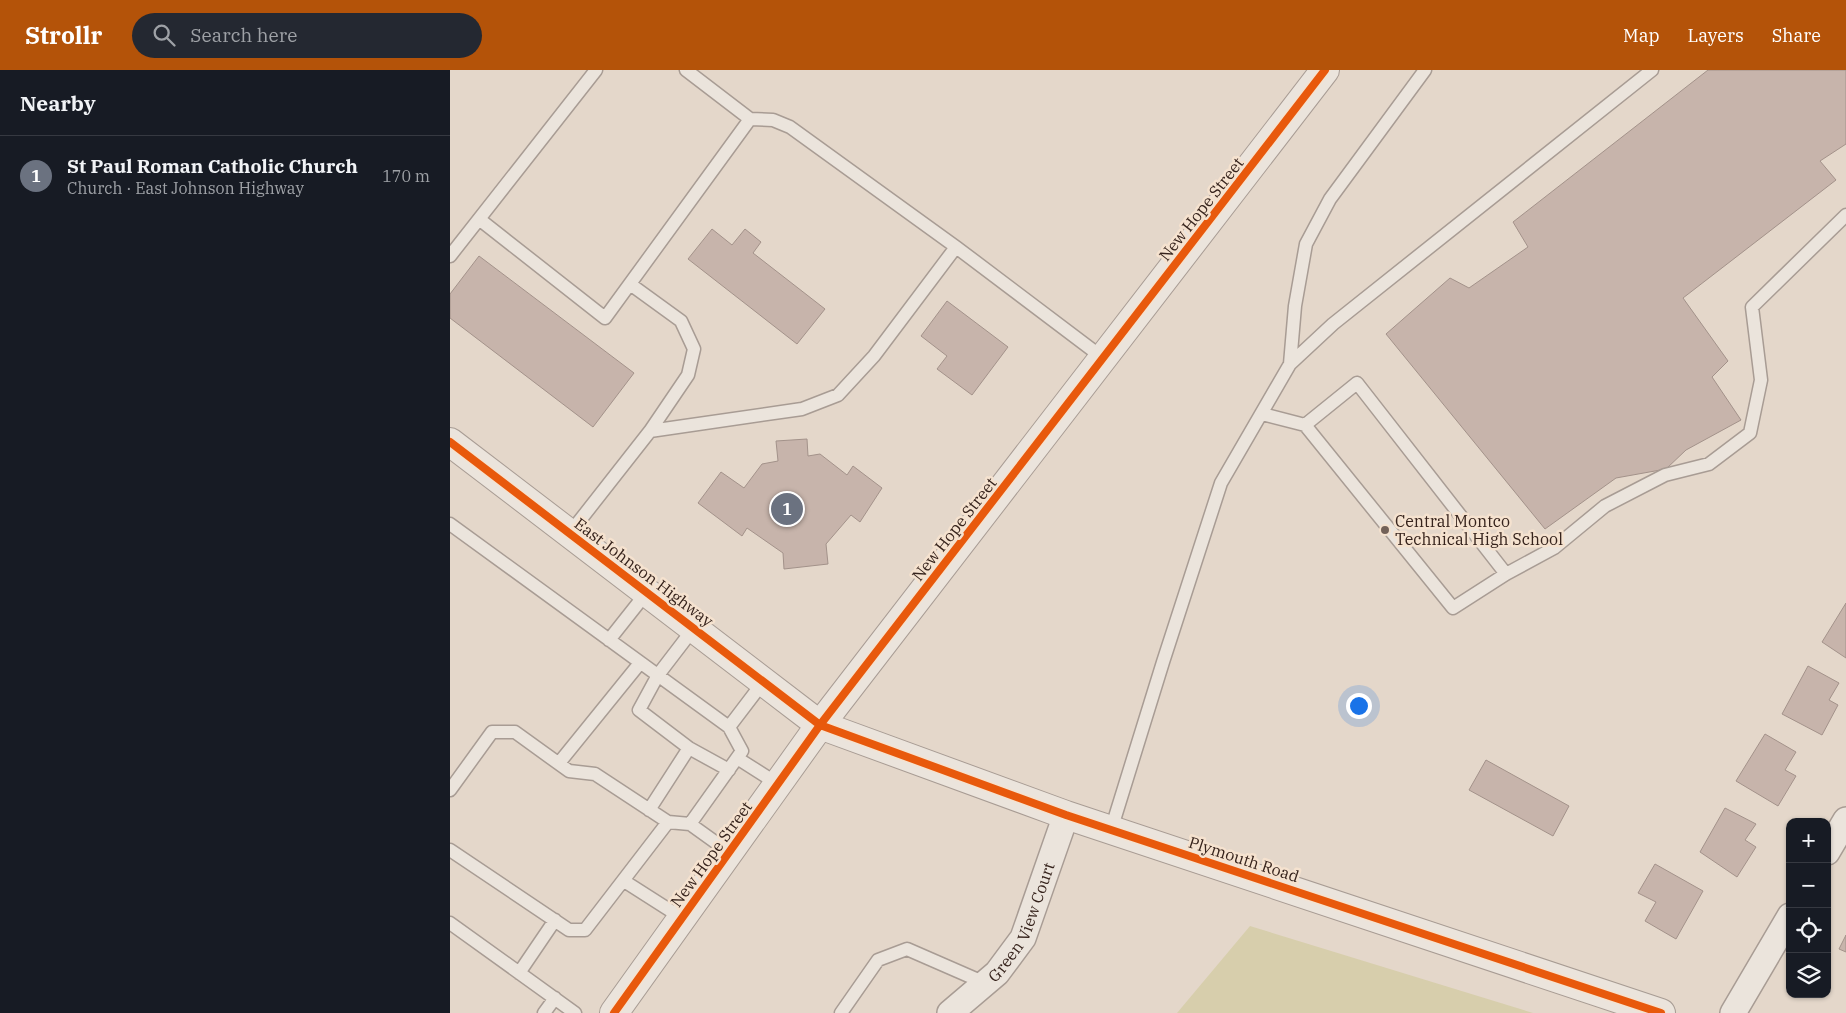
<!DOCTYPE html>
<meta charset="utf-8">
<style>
:root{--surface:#171b24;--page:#242831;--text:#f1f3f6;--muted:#9ea1a6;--line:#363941;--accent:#b45309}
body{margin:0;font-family:"IBM Plex Serif",serif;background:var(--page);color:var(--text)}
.controls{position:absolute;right:15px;bottom:15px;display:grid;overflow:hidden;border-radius:10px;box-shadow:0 1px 4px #0004}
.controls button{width:45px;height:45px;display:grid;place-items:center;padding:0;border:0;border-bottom:1px solid var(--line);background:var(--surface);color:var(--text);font:25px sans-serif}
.you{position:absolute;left:908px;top:635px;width:18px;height:18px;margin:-12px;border:4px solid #fff;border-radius:50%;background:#1a73e8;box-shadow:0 0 0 8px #1a73e833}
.badge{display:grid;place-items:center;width:32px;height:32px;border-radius:50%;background:var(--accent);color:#fff;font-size:16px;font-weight:700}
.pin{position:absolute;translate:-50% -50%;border:2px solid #fff;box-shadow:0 1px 5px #0006}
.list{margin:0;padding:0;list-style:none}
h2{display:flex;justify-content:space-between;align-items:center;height:65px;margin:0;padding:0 20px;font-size:21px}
h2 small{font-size:16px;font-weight:400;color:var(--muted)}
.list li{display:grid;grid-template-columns:32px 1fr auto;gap:15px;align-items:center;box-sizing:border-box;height:80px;padding:0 20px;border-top:1px solid var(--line)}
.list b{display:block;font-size:19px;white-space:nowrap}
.list p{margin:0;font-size:16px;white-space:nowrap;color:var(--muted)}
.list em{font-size:16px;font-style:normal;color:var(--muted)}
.icon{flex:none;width:28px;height:28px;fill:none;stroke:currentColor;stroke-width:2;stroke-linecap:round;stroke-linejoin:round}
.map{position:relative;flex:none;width:1396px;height:943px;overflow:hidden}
header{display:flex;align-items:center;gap:30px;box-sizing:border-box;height:70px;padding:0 25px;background:var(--accent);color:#fff}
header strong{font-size:24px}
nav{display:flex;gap:28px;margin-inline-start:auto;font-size:18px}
.search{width:350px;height:45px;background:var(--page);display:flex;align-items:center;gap:12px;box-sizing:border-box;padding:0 18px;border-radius:28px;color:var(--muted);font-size:19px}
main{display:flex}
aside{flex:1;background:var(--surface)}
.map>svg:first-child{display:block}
.green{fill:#d7ceac}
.building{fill:#c7b4ab;stroke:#a3928a}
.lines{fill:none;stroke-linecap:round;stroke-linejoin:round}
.service-casing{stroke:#a89c94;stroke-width:15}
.minor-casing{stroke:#a89c94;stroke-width:28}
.tertiary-casing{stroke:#a89c94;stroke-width:30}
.service{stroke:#ebe4dc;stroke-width:12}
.minor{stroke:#ebe4dc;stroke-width:25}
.tertiary{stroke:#ebe4dc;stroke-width:28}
.cycleway-casing{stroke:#f5e2cf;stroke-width:11}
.cycleway{stroke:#e8590c;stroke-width:8}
.poi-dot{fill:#736259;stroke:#f5e2cf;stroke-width:2}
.labels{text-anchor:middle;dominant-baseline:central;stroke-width:5;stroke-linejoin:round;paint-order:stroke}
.street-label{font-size:16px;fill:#36231c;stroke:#f5e2cf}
.poi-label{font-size:16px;fill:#36231c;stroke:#f5e2cf;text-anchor:start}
</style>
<header>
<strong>Strollr</strong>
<div class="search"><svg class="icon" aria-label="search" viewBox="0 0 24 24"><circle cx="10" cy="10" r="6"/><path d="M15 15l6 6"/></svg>Search here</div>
<nav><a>Map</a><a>Layers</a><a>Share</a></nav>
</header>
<main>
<aside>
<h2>Nearby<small></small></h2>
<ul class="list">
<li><span class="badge" style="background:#6b7280">1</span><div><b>St Paul Roman Catholic Church</b><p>Church · East Johnson Highway</p></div><em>170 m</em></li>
</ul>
</aside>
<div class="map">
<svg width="1396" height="943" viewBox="0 0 1396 943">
<rect width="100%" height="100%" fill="#e4d7ca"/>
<path class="green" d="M 800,856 L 1083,943 L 727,943 Z"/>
<path class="building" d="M 1258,0 L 1396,0 L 1396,74 L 1370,91 L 1386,110 L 1233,228 L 1278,291 L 1262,307 L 1291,350 L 1236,380 L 1216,399 L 1166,408 L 1095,459 L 936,264 L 1000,208 L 1019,218 L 1078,177 L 1063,152 Z
M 262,159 L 282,175 L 295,159 L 311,172 L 303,183 L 375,239 L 347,274 L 238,189 Z
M 29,186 L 184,303 L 143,357 L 0,248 L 0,224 Z
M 497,231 L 558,277 L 522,325 L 487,299 L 497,286 L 471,266 Z
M 357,369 L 358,386 L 370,384 L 397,405 L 403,396 L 432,418 L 410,452 L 401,445 L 376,474 L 378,494 L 334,499 L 333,483 L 297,458 L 292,466 L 248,433 L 271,402 L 294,418 L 312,394 L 328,391 L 326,371 Z
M 1396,533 L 1396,588 L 1372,572 Z
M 1358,596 L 1389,613 L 1379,630 L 1388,635 L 1372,665 L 1332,644 Z
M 1315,664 L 1346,682 L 1335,700 L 1346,706 L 1328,736 L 1286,711 Z
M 1036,690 L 1119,736 L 1103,766 L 1019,720 Z
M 1275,738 L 1306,754 L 1295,770 L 1306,777 L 1287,807 L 1250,782 Z
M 1205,794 L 1253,821 L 1226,869 L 1195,851 L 1206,832 L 1188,823 Z
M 1396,865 L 1396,882 L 1389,879 Z"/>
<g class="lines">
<defs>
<path id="service" d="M 236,0 L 300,49 L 323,50 L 340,57 L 506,177 L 653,288
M 29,149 L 155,248 L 300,49
M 0,186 L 146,0
M 180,214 L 231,251 L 244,279 L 238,305 L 200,361
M 840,294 L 845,236 L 856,174 L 880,129 L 975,0
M 812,344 L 855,355
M 0,454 L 279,657 L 292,681 L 240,754 L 218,752 L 145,704 L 119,701 L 65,662 L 42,662 L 0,720
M 120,463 L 200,361 L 352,339 L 388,325 L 424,286 L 506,177
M 1056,504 L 907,313 L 855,355 L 1003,538 L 1056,504 L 1104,478 L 1155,436 L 1215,405 L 1259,394 L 1300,363 L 1311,310 L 1302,237 L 1396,145
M 244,558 L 208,605 L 189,640 L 239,678 L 279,700
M 159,570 L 197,522
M 279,657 L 314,611
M 287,688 L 328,714
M 109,693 L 190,593
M 199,740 L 239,678
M 240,754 L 279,782
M 661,760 L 713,592 L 771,413 L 840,294 L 883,254 L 1202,0
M 0,780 L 119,860 L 135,860 L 218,752
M 174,811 L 232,848
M 0,853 L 125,943
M 69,903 L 105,850
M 94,943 L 105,928
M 391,943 L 428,890 L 457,879 L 535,913"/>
<g id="minor">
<path d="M 1377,782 L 1396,750"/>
<path id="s1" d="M 500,943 L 547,903 L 573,868 L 616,745"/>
<path d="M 1283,943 L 1340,846"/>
</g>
<path id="tertiary" d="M 0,372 L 370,655 L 616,745 L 1211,943
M 164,943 L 370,655 L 875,0"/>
</defs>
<use href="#service" class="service-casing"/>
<use href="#minor" class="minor-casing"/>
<use href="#tertiary" class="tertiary-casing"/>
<use href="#service" class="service"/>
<use href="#minor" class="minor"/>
<use href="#tertiary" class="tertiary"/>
<defs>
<path id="cycleway" d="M 0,372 L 370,655 L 616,745 L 1211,943
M 164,943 L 370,655 L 875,0"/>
</defs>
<use href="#cycleway" class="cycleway-casing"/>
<use href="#cycleway" class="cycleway"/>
</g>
<circle class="poi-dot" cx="935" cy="460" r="5"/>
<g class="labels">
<g class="street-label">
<text transform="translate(751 139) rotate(-52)">New Hope Street</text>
<text transform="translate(504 459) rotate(-52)">New Hope Street</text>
<text transform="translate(194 502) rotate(37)">East Johnson Highway</text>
<text transform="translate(261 784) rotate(-54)">New Hope Street</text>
<text transform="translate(794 789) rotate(18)">Plymouth Road</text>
<text stroke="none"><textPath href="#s1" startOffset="119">Green View Court</textPath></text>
</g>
<g class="poi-label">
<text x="945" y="451">Central Montco<tspan x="945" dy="18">Technical High School</tspan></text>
</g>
</g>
</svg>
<div class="controls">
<button>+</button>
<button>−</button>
<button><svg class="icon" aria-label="locate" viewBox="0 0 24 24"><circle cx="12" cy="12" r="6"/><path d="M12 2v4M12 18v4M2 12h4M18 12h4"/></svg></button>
<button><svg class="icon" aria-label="layers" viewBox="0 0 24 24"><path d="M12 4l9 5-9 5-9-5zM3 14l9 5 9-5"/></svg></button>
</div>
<div class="you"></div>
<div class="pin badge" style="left:337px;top:439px;background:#6b7280">1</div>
</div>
</main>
